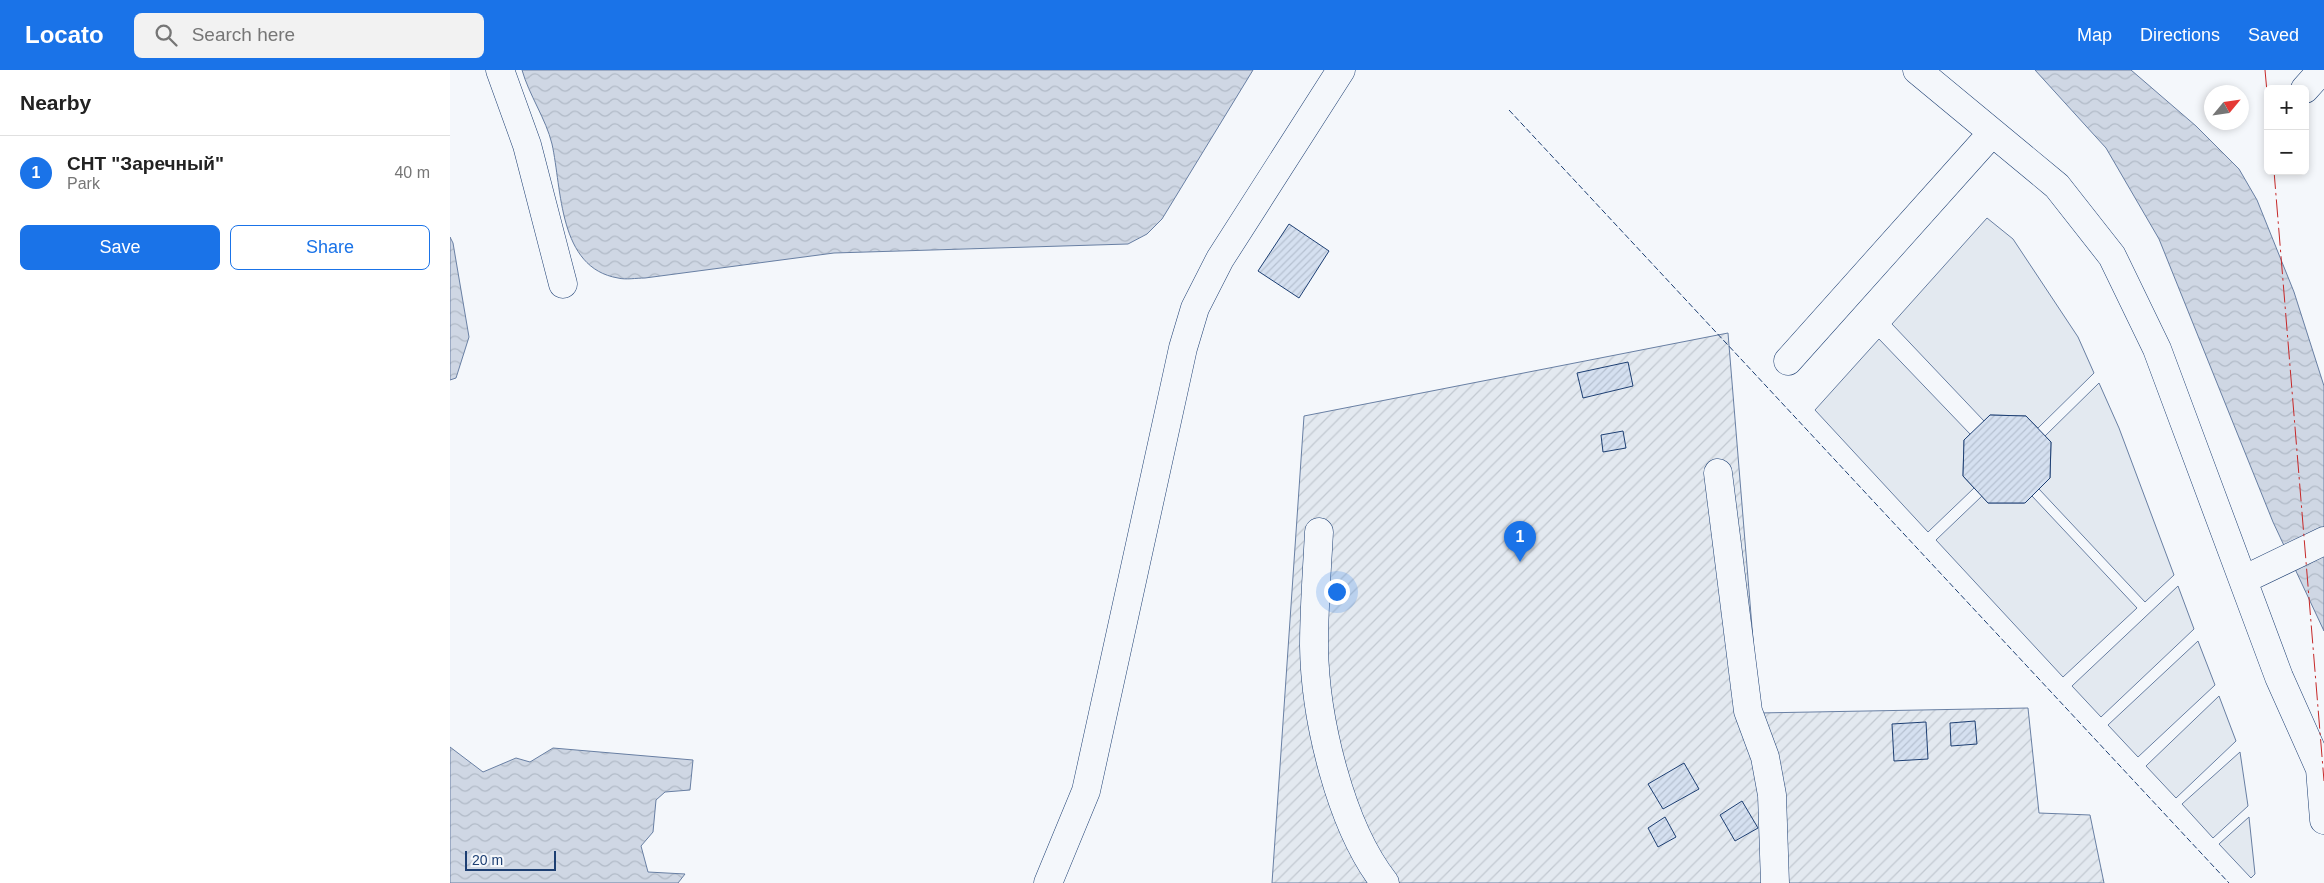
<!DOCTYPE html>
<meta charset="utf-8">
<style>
:root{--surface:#fff;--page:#f2f2f2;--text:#222;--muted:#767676;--line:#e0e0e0;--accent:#1a73e8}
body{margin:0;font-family:Helvetica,sans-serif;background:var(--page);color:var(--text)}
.controls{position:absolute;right:15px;top:15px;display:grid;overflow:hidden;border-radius:8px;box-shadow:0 2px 8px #0003}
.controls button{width:45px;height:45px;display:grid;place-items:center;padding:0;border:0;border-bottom:1px solid var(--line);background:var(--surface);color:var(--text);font:25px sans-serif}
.compass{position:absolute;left:1754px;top:15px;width:45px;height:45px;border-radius:50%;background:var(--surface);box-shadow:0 2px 8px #0003;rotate:61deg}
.scale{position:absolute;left:15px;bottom:12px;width:91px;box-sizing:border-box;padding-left:5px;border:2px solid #1d3f73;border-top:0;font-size:14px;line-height:18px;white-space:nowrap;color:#1d3f73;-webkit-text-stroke:4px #f4f7fb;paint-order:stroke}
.you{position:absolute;left:886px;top:521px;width:18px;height:18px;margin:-12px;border:4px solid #fff;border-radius:50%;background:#1a73e8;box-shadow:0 0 0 8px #1a73e833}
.badge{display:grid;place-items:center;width:32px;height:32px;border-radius:50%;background:var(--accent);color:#fff;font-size:16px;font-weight:700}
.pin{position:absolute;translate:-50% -41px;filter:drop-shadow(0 1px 2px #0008)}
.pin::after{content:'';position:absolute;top:26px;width:18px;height:15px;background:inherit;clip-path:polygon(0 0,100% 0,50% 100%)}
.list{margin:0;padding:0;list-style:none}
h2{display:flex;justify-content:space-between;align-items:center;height:65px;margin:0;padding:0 20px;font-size:21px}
h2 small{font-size:16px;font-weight:400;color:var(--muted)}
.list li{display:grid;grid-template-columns:32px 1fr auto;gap:15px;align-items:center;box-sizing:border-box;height:75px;padding:0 20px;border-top:1px solid var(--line)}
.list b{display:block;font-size:19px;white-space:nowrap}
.list p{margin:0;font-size:16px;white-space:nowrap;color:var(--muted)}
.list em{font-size:16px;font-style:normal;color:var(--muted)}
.actions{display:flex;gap:10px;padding:15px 20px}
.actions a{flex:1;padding:11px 0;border:1px solid var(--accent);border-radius:8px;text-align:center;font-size:18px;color:var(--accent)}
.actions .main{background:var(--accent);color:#fff}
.icon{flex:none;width:28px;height:28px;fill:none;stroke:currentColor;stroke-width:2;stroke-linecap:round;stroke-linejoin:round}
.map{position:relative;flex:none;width:1874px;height:813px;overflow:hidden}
header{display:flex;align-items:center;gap:30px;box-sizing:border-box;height:70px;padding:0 25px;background:var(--accent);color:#fff}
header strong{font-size:24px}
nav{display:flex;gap:28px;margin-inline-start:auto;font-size:18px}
.search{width:350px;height:45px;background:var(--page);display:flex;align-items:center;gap:12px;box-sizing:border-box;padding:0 18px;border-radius:8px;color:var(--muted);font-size:19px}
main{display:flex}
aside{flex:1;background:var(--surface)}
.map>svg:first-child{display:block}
.grass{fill:#e3e9f0;stroke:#687fa3}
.garden{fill:url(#garden-furrows);stroke:#687fa3}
.water{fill:url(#water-waves);stroke:#687fa3}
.building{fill:url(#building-hatch);stroke:#1d3f73}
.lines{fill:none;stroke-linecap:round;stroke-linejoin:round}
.minor-casing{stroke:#1d3f73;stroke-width:29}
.minor{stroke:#f4f7fb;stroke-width:28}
.fence{stroke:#1d3f73;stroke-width:1;stroke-dasharray:6 2.5;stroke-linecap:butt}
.power{stroke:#c62828;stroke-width:1;stroke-dasharray:18 4 2.5 4;stroke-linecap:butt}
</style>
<header>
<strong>Locato</strong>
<div class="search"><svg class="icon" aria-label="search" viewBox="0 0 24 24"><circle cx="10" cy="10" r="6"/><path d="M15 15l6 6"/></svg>Search here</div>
<nav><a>Map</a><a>Directions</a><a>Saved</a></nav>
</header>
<main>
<aside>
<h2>Nearby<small></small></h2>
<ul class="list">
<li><span class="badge">1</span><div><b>СНТ &quot;Заречный&quot;</b><p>Park</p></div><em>40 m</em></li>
</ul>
<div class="actions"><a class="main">Save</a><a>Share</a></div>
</aside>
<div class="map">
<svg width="1874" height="813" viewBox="0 0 1874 813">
<defs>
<pattern id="garden-furrows" width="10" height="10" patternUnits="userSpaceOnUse" patternTransform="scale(1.25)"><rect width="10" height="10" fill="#e3e9f0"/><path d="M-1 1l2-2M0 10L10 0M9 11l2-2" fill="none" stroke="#c2c9d1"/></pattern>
<pattern id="water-waves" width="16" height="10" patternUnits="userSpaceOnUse" patternTransform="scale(1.25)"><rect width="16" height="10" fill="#cfd7e4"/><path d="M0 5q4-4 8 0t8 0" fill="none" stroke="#b1bac7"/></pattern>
<pattern id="building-hatch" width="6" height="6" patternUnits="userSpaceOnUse" patternTransform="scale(1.25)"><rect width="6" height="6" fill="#d5e0f0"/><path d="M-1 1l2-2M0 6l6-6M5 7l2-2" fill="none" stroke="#b6c1d1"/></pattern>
</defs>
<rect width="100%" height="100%" fill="#f4f7fb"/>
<path class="grass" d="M 1537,148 L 1563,169 L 1628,267 L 1644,303 L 1588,358 L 1576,346 L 1540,345 L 1534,351 L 1442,254 Z
M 1429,269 L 1520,364 L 1514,370 L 1513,406 L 1524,418 L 1478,462 L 1365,340 Z
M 1649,313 L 1669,358 L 1724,505 L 1695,532 L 1589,419 L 1600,408 L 1601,372 L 1595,366 Z
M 1532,426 L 1538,433 L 1574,433 L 1582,426 L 1687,538 L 1613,607 L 1486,470 Z
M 1728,516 L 1744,559 L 1651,647 L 1622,616 Z
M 1748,571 L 1765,615 L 1688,687 L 1658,655 Z
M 1769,626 L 1786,671 L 1726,728 L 1696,696 Z
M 1790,682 L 1798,736 L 1763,768 L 1732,734 Z
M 1799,747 L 1805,804 L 1801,808 L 1769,774 Z"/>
<path class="garden" d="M 1278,263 L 1309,643 L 1578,638 L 1589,743 L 1640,745 L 1654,813 L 822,813 L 854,346 Z"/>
<path class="water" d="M 72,0 L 803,0 L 712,149 L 697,164 L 678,174 L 384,183 L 195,208 C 186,208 176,210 168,208 C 108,198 112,119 102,74 C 96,49 79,25 72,0 Z
M 1585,0 L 1681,0 L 1746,56 L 1789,99 L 1807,130 L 1844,222 L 1874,316 L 1874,561 L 1823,452 L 1709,169 L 1656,78 Z
M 0,167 L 3,173 L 19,267 L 6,308 L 0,310 Z
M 0,677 L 33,702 L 66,688 L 80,692 L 103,678 L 243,690 L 240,720 L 215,722 L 206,730 L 203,762 L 191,776 L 198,802 L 235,804 L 228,813 L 0,813 Z"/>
<path class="building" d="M 839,154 L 879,181 L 849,228 L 808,201 Z
M 1178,292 L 1183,316 L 1133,328 L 1127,303 Z
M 1540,345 L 1576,346 L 1601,372 L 1600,408 L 1575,433 L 1538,433 L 1513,406 L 1514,370 Z
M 1173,361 L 1176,378 L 1153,382 L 1151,365 Z
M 1525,651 L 1527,674 L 1501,676 L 1500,653 Z
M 1476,652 L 1478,689 L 1444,691 L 1442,654 Z
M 1234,693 L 1249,719 L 1213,739 L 1198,714 Z
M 1292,731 L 1308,758 L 1285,771 L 1270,745 Z
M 1215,747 L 1226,767 L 1208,777 L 1198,758 Z"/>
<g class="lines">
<defs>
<path id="minor" d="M 50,0 L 77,75 L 113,214
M 1467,0 L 1607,116 L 1662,186 L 1707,279 L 1829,607 L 1870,699 L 1874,750
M 1855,19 L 1872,0
M 1338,291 L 1542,63
M 1268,403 L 1298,641 L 1315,687 L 1322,725 L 1325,813
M 869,462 C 867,500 864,538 864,576 C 865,648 890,756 935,813
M 1793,510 L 1874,471
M 598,813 L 636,721 L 733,278 L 745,238 L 770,189 L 891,0"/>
</defs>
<use href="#minor" class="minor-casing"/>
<use href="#minor" class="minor"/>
<path class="fence" d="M 1059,40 L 1779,813"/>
<path class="power" d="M 1815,0 L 1818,33
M 1824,101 L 1874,711"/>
</g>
</svg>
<div class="controls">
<button>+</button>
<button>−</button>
</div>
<svg class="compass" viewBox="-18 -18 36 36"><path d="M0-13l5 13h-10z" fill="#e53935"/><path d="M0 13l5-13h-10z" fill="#767676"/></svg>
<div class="scale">20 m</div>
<div class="you"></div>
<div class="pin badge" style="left:1070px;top:492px">1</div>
</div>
</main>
